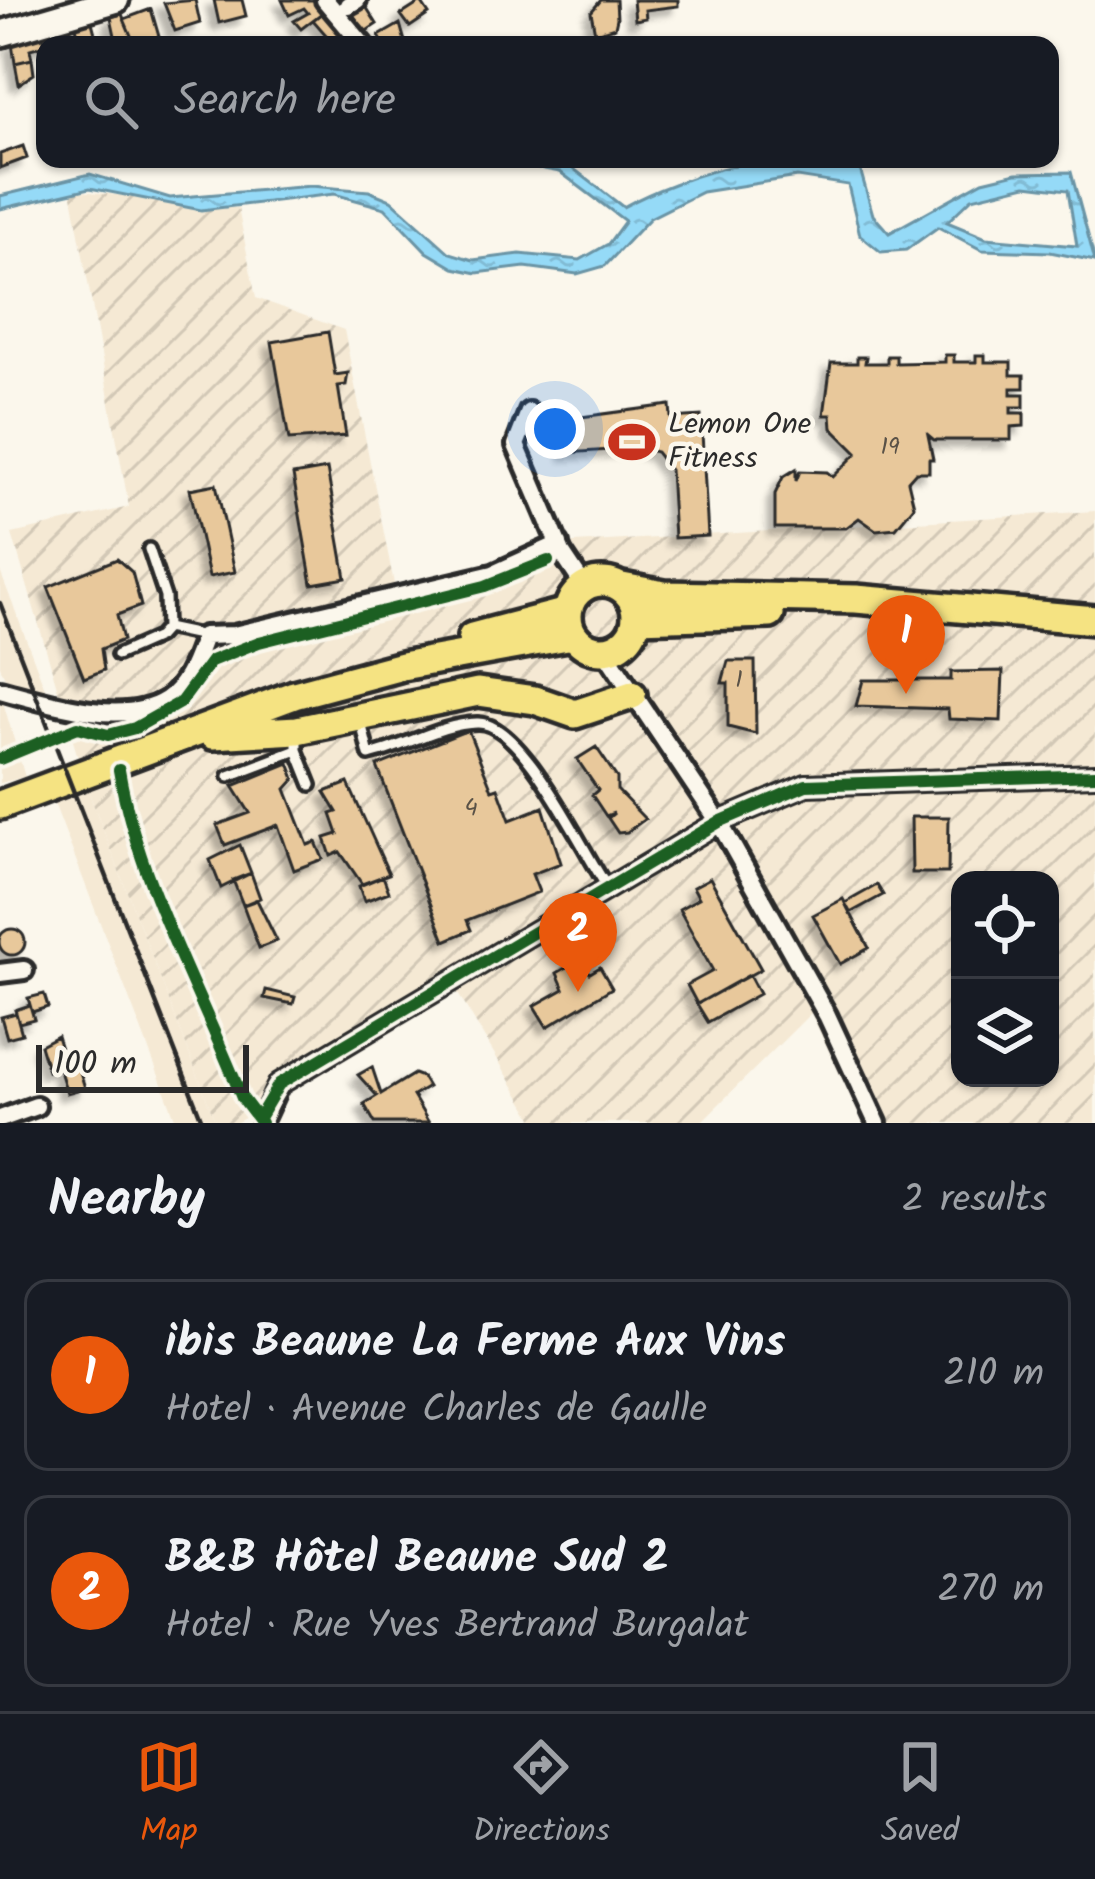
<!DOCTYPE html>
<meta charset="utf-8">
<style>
:root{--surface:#171b24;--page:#20242c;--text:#f1f3f6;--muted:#9ea1a6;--line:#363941;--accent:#ea580c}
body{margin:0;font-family:Kalam,sans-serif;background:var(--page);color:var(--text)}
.controls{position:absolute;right:36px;bottom:36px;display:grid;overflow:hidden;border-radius:24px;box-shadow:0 3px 9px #0004}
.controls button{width:108px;height:108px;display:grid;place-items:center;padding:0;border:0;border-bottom:3px solid var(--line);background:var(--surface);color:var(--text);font:60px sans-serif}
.scale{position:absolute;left:36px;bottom:30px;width:213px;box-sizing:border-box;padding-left:12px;border:6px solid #2b2b2b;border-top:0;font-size:33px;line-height:42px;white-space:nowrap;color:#2b2b2b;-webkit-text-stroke:9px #fbf7ec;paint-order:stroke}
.you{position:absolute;left:555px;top:429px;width:42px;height:42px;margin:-30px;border:9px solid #fff;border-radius:50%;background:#1a73e8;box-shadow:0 0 0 18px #1a73e833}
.badge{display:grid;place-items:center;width:78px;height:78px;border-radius:50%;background:var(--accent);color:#fff;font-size:39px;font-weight:700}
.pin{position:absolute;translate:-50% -99px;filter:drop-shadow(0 3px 6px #0008)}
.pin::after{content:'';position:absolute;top:63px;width:42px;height:36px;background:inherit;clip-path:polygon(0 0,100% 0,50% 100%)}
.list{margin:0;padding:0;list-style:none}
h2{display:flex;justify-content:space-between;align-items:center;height:156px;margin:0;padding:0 48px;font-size:51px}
h2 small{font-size:39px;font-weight:400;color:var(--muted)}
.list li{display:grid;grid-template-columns:78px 1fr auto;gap:36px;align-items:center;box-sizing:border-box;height:192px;margin:0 24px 24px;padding:0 24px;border:3px solid var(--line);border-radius:24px}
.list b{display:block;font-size:45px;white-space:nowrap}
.list p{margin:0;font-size:39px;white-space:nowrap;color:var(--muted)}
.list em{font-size:39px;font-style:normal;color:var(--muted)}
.icon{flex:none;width:66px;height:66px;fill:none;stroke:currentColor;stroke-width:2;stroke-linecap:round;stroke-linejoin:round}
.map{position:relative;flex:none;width:1095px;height:1123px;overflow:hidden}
.search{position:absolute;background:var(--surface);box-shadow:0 3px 9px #0004;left:36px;right:36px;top:36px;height:132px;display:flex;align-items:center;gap:30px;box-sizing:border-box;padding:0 42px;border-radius:24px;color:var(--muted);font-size:45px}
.sheet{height:588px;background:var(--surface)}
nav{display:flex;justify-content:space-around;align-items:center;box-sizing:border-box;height:168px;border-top:3px solid var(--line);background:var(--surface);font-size:33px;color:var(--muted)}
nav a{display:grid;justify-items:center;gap:6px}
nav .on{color:var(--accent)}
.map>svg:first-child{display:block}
.built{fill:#f5e9d4}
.industrial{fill:url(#industrial-furrows);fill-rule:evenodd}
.water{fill:url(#water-ripples);stroke:#6b94a5;stroke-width:3;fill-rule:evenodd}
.building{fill:#e8c89b;stroke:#2b2b2b;stroke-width:3;filter:url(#shadow)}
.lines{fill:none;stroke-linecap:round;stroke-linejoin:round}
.lane-casing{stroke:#2b2b2b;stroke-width:18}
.street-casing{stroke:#2b2b2b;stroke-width:26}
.secondary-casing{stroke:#2b2b2b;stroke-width:33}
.primary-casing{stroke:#2b2b2b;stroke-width:36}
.lane{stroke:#fbf7ec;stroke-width:9}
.street{stroke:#fbf7ec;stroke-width:16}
.secondary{stroke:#fbf7ec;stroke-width:24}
.primary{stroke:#f5e382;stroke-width:27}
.rail{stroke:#2b2b2b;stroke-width:4.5}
.cycleway-casing{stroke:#fbf7ec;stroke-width:20}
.cycleway{stroke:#1b5e20;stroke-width:12}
.labels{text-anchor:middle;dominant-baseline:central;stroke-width:9;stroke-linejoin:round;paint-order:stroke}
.number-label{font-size:24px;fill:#5a5247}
.poi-label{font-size:30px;fill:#2b2b2b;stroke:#fbf7ec;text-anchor:start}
</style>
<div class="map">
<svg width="1095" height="1123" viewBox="0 0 1095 1123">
<defs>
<pattern id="industrial-furrows" width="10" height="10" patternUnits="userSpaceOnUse" patternTransform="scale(3)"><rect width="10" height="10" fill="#f5e9d4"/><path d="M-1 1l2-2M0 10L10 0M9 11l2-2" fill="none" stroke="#d2c8b6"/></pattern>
<pattern id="water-ripples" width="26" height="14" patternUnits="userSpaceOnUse" patternTransform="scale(3)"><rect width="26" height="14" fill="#95daf7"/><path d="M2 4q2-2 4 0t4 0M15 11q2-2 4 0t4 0" fill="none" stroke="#81bbd4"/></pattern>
<filter id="shadow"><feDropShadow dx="-7" dy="7" stdDeviation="3" flood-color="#0004"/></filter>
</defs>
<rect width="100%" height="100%" fill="#fbf7ec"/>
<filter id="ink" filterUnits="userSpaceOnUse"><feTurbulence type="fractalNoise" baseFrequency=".00833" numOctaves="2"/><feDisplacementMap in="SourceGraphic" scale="24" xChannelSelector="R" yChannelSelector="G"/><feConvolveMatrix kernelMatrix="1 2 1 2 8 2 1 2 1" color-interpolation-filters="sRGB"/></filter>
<g filter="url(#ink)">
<path class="built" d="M 0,571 L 46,691 L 47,691 L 6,681 L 0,666 Z
M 0,692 L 25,777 L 0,783 Z
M 87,788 L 216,1123 L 177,1123 L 54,803 Z"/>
<path class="industrial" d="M 71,190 L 238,208 L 256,298 L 344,330 L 396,594 L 493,574 L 559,544 L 1095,511 L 1095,1123 L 863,1123 L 811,1013 L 700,1123 L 536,1123 L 457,992 L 236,1123 L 216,1123 L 87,788 L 12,534 L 129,507 ZM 960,880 L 1050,880 L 1050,1078 L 960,1078 Z"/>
<path class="water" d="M 489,159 L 561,159 L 623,207 C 679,176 799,137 860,169 L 873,215 L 889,233 L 983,181 L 1016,173 L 1071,172 L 1095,261 L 1050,252 L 982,250 L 938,227 L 906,250 L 881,252 L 860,235 L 848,185 L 797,177 L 702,192 L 650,218 L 605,266 L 577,274 L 525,267 L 477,273 L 454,268 L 427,252 L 385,208 L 334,194 L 201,210 L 90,188 L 0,209 L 0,196 L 90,174 L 170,198 L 311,186 L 369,191 L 391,200 L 450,253 L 473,260 L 520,254 L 580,260 L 608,244 L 625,221 L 560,172 ZM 1026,185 L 1068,190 L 1077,246 L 986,238 L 947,222 L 972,198 Z"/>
<path class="building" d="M 195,0 L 200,23 L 175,31 L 164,3 Z
M 214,0 L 242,0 L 246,16 L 219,23 Z
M 282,0 L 318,0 L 326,10 L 301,29 L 294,21 L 308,13 L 304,8 L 289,15 Z
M 601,0 L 616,0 L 617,18 L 615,27 L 595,33 L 591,12 Z
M 633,0 L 678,0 L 678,6 L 645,10 L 646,18 L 635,20 Z
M 421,2 L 429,14 L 410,27 L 401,15 Z
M 365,5 L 377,24 L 365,32 L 352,13 Z
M 151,9 L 160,40 L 135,45 L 124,19 Z
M 326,10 L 344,34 L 334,44 L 313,20 Z
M 122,14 L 124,19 L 135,45 L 117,45 L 111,17 Z
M 92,22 L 98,45 L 80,45 L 76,26 Z
M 400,24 L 406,45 L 384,45 L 379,36 Z
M 69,28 L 73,45 L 56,45 L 53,33 Z
M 43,35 L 45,45 L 30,49 L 32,59 L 15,63 L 12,43 Z
M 32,59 L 34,74 L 19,84 L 15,63 Z
M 23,146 L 27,158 L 0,168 L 0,154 Z
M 328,332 L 335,375 L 348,373 L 346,385 L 338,386 L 346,436 L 289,440 L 272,342 Z
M 945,355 L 954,355 L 954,362 L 976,362 L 976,355 L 985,355 L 985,362 L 1011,362 L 1011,375 L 1024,375 L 1024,388 L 1011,388 L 1011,394 L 1024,394 L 1024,407 L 1011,407 L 1011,413 L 1024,413 L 1024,426 L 1011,427 L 1011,440 L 934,440 L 928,435 L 933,459 L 929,459 L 929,472 L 916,472 L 908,481 L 914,506 L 896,528 L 876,530 L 859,518 L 846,528 L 775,528 L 775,494 L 783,477 L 796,469 L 796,481 L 800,471 L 827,472 L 833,477 L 857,453 L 832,428 L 831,415 L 824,415 L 831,363 L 857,363 L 857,357 L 866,357 L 865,363 L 887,363 L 887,356 L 896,356 L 896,363 L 945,362 Z
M 670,405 L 671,418 L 701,416 L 708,536 L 674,538 L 670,470 L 656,452 L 640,448 L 567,453 L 566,424 L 581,417 Z
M 327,469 L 346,578 L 312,584 L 293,475 Z
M 216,484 L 235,572 L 209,577 L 190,489 Z
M 117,559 L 132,572 L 141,606 L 117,615 L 123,640 L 101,649 L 104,670 L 84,678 L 48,587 Z
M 728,661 L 755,661 L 756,734 L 728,727 L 728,683 L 722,683 Z
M 1003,671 L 1001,721 L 949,719 L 948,709 L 856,706 L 863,680 L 951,680 L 951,672 Z
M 468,730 L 492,790 L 498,788 L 510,820 L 543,807 L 561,863 L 532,874 L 539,892 L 467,920 L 471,930 L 445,941 L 377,766 Z
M 596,747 L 617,778 L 617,790 L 645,819 L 627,832 L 618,833 L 608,818 L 614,813 L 606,816 L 592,795 L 598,790 L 577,759 Z
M 289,763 L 295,779 L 286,789 L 308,845 L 316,842 L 323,859 L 294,870 L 278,825 L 225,845 L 217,825 L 250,813 L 233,786 Z
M 348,783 L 389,874 L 362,884 L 340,852 L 331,856 L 325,838 L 338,834 L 331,814 L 337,812 L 325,792 Z
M 911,817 L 949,817 L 948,873 L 912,873 Z
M 240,845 L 251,873 L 221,888 L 210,860 Z
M 251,873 L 260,898 L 243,905 L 233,880 Z
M 383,876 L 389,892 L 364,901 L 359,886 Z
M 710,878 L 761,969 L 697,1004 L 687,985 L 713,971 L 679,909 L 699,898 L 693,887 Z
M 877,885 L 883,895 L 850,913 L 845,903 Z
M 843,899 L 869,948 L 840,964 L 813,915 Z
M 257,900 L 277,941 L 259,948 L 243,905 Z
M-1 942a13 13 0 1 1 26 0a13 13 0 1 1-26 0Z
M 579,960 L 590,973 L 600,967 L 612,988 L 547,1027 L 534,1006 L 564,989 L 557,973 Z
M 749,975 L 759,994 L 708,1022 L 697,1004 Z
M 266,990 L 295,997 L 293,1004 L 264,998 Z
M 44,994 L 48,1007 L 32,1012 L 28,998 Z
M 30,1005 L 34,1019 L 19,1023 L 15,1010 Z
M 16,1013 L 22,1034 L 7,1038 L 1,1017 Z
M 57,1036 L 66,1065 L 48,1071 L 40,1045 Z
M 77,1062 L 85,1088 L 67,1093 L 59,1068 Z
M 372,1067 L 381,1094 L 414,1074 L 422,1077 L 428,1087 L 413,1096 L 429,1123 L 375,1123 L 364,1104 L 377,1096 L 358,1075 Z"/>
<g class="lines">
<defs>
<path id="lane" d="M 149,549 L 165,597 L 166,628
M 117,655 L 158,637 L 166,628 L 204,636
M 361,722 L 369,755 C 405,747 440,724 477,723 C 523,721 583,853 608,888
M 297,750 L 311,785
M 229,776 L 297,750 L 297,735"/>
<path id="street" d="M 325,0 L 363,45
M 348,5 L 357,0
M 529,412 L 516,445 L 562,553 L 584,586
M 604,650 L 719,822 L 827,1015 L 877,1123
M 0,690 C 46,702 123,728 166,700 C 187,687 196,657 204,636 L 234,635 L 493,574 L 559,544
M 0,973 L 24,970
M 0,1119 L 36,1106
M 261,1123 L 279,1084 L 719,822 L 806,785 L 1095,775"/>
<path id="secondary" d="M 0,34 L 116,0"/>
<path id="primary" d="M568 616a34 34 0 1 1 68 0a34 34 0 1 1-68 0Z
M 622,587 L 664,595 L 856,599 L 1095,620
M 636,618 L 770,614
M 472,637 L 567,612
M 213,735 L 297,730 L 478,692 L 535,700 L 575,714 L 632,695
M 0,805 L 294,695 L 402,666 L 573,635"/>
</defs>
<use href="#lane" class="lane-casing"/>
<use href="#street" class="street-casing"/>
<use href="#secondary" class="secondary-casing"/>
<use href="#primary" class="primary-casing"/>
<use href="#lane" class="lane"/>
<use href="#street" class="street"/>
<use href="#secondary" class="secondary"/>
<use href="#primary" class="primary"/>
<path class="rail" d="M 0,603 L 203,1123"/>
<defs>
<path id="cycleway" d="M 0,759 L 78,727 L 108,735 L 135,728 L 181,702 L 211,661 L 259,642 L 485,586 L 548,561
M 119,770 C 138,883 200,991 242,1098 L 261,1123
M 260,1116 L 279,1084 L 719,822 L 806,785 L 1095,775"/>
</defs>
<use href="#cycleway" class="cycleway-casing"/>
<use href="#cycleway" class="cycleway"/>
</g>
</g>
<defs>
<symbol id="stadium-bare" viewBox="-9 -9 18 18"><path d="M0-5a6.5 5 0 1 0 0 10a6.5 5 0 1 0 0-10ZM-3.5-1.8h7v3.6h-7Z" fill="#c8321e" stroke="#fbf7ec" stroke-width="2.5" paint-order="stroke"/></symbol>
</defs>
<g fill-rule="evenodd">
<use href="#stadium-bare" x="599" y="409" width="66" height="66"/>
</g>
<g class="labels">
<g class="number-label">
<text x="890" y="447">19</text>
<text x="739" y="680">1</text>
<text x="471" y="808">4</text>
</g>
<g class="poi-label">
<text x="668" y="425">Lemon One<tspan x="668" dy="34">Fitness</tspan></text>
</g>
</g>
</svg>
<div class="controls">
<button><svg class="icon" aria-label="locate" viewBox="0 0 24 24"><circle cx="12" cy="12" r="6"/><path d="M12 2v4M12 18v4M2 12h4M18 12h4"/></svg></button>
<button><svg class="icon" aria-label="layers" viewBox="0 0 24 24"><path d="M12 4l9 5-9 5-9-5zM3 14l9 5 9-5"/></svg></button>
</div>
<div class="scale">100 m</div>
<div class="you"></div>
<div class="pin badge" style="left:906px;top:694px">1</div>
<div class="pin badge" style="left:578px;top:992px">2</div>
<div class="search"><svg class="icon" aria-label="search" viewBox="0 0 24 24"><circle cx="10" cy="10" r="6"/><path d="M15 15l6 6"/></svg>Search here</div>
</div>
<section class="sheet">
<h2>Nearby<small>2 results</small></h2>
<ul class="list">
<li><span class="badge">1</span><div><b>ibis Beaune La Ferme Aux Vins</b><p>Hotel · Avenue Charles de Gaulle</p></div><em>210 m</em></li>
<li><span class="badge">2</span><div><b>B&amp;B Hôtel Beaune Sud 2</b><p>Hotel · Rue Yves Bertrand Burgalat</p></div><em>270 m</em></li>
</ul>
</section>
<nav>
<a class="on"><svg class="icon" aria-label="map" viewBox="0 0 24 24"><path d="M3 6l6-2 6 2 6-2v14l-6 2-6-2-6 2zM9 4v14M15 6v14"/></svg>Map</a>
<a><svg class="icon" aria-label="directions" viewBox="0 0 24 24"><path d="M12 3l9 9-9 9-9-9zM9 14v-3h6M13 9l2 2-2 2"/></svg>Directions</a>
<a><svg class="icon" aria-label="saved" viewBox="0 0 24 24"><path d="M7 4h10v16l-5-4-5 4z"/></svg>Saved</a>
</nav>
